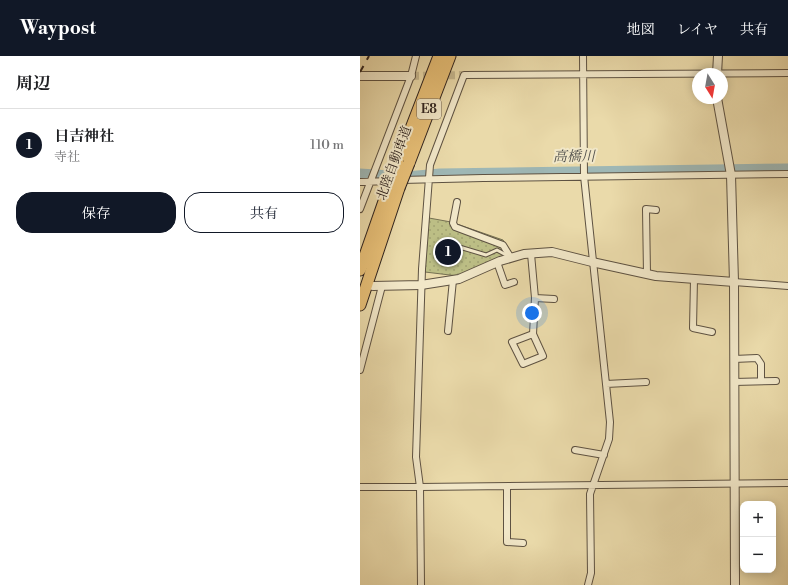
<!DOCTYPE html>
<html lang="ja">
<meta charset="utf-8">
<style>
:root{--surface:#fff;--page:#f2f2f2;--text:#202124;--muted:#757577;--line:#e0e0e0;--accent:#111827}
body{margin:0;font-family:"Libre Bodoni","Noto Serif JP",serif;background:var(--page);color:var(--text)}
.controls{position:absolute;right:12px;bottom:12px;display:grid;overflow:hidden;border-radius:8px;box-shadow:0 2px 10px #0003}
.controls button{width:36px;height:36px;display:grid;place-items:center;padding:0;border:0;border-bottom:1px solid var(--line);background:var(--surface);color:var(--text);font:20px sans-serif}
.compass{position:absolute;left:332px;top:12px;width:36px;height:36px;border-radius:50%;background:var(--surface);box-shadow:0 2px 10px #0003;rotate:169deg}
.you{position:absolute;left:172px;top:257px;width:14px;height:14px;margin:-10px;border:3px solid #fff;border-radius:50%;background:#1a73e8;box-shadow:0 0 0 6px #1a73e833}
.badge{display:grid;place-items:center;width:26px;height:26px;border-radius:50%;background:var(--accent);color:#fff;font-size:13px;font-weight:700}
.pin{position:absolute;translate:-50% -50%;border:2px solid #fff;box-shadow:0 1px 4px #0006}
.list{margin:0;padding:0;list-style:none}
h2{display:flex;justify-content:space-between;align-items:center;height:52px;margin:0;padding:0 16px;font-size:17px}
h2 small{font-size:13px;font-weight:400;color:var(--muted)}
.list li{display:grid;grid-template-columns:26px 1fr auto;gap:12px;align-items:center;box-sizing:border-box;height:72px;padding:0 16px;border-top:1px solid var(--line)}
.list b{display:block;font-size:15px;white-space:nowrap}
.list p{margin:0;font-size:13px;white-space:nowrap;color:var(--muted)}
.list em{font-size:13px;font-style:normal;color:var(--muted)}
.actions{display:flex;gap:8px;padding:12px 16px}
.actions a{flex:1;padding:9px 0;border:1px solid var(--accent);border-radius:16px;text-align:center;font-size:14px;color:var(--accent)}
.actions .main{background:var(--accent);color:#fff}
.map{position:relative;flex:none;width:428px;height:529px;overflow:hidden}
header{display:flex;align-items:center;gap:24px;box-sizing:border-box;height:56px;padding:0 20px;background:var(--accent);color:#fff}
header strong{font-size:19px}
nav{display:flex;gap:22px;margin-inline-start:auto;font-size:14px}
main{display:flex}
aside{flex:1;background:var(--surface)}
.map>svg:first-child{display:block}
.garden{fill:url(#garden-dots);stroke:#767152}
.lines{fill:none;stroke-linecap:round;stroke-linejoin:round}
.river{stroke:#9eb7b5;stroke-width:11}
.tertiary-tunnel{stroke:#c5b68e;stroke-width:8;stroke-dasharray:8 4;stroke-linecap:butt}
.service-casing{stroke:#5e5242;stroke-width:5}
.minor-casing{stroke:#5e5242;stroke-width:8}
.tertiary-casing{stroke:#5e5242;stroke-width:10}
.motorway-casing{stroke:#30241f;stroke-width:13}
.service{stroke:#f1e7c8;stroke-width:3}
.minor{stroke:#f1e7c8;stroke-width:6}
.tertiary{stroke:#f1e7c8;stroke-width:8}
.motorway{stroke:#e5bd75;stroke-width:11}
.rail{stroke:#30241f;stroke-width:2;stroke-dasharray:7 7;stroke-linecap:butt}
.motorway-bridge-casing{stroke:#30241f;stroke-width:13;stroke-linecap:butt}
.motorway-bridge{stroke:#e5bd75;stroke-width:11}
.labels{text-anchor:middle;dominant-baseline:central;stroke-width:4;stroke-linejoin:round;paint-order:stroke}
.shield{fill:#f1e7c8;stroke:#6a5e52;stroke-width:1}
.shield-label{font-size:12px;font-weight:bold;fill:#30241f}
.street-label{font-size:13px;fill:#30241f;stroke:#f1e7c8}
.water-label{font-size:14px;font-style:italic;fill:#51504c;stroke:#f1e7c8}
</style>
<header>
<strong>Waypost</strong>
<nav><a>地図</a><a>レイヤ</a><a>共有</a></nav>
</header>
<main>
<aside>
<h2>周辺<small></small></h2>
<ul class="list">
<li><span class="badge">1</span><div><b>日吉神社</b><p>寺社</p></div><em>110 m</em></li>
</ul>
<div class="actions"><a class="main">保存</a><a>共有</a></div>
</aside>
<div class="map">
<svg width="428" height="529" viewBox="0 0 428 529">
<defs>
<pattern id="garden-dots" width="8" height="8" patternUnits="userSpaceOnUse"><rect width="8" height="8" fill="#bcbe85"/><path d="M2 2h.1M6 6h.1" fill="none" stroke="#a2a372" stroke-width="1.8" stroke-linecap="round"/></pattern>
</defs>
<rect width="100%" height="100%" fill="#eadaaa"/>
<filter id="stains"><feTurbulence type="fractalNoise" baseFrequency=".005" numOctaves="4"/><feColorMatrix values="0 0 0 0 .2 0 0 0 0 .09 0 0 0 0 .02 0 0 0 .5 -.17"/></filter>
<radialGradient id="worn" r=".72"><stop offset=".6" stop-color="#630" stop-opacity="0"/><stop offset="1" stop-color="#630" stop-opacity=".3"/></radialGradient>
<path class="garden" d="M 69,162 L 91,166 L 143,184 L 151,197 L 98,220 L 65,216 Z"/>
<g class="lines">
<path class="river" d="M 0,118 L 46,121 L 80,118 L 428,113"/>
<path class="tertiary-tunnel" d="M 51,20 L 104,19"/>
<defs>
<path id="service" d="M 86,187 L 126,199 L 137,194 L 148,200"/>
<path id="minor" d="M 223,0 L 224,120 L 250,366 L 249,383 L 230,438 L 231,517 L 228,529
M 42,124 L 123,122 L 428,118
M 0,126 L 32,125
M 97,146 L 93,167 L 95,171 L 143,189 L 151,202
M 0,153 L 51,20 L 56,0
M 171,198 L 175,242 L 194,243
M 137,206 L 145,229 L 154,226
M 287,218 L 286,153 L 296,154
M 334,223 L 333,272 L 352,276
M 374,226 L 428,230
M 88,275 L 93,224
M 173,278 L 152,286 L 163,308 L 183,300 L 173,278 L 175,242
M 374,303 L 397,302 L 401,308 L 401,325
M 0,314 L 22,230
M 374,326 L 416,325
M 246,328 L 286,326
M 215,394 L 244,399
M 0,431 L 60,431 L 428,427
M 147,431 L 147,486 L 163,487
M 61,529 L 60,431 L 56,401 L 62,213 L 70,109 L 104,19 L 428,17"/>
<path id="tertiary" d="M 357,18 L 358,0
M 0,20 L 51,20
M 357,42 L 371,119 L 374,226 L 375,529
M 13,230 L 61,229 L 99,223 L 140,205 L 164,198 L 192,196 L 232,206 L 296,220 L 374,226"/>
<path id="motorway" d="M 38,106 L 79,0
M 49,107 L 90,0
M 0,214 L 29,131
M 0,249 L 39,132"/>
</defs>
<use href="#service" class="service-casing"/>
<use href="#minor" class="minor-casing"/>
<use href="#tertiary" class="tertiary-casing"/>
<use href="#motorway" class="motorway-casing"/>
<use href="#service" class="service"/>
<use href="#minor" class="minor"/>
<use href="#tertiary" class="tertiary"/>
<use href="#motorway" class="motorway"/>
<path class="rail" d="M 0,16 L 9,0"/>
<defs>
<path id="motorway-bridge" d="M 29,131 L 38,106
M 39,132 L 49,107"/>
</defs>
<use href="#motorway-bridge" class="motorway-bridge-casing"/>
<use href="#motorway-bridge" class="motorway-bridge"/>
</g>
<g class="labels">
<rect class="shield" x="57" y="43" width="24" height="20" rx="3"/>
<g class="shield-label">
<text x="69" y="53">E8</text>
</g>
<g class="street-label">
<text transform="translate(34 107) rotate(-70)">北陸自動車道</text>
</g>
<g class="water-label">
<text transform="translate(214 101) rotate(-1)">高橋川</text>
</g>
</g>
<rect width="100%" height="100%" filter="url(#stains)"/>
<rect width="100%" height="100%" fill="url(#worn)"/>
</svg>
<div class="controls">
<button>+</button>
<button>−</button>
</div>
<svg class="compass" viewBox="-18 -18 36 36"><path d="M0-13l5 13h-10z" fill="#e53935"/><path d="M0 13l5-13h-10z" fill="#757577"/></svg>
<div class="you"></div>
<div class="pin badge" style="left:88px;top:196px">1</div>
</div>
</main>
